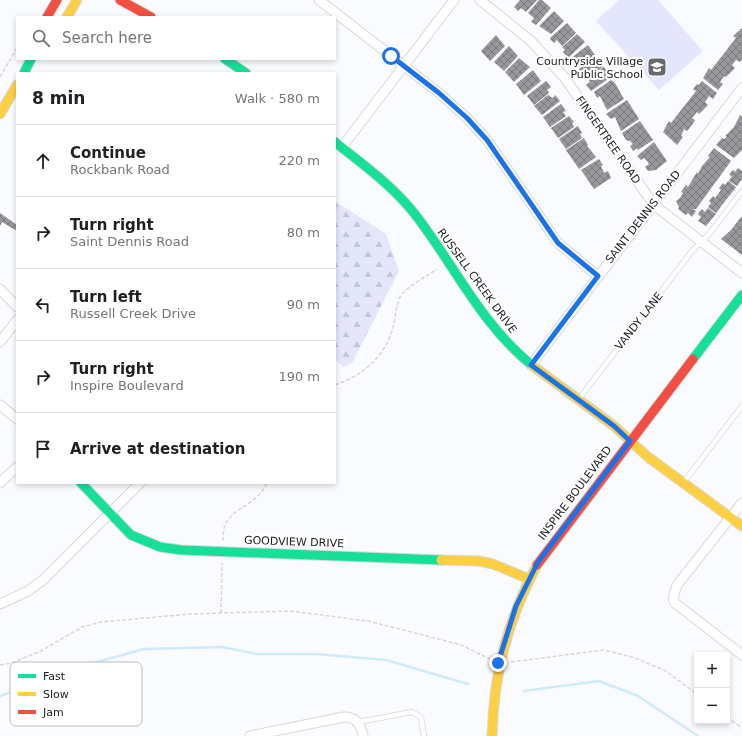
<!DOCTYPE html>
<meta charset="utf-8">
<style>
:root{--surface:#fff;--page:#f2f2f2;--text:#202124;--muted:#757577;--line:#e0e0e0}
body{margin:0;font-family:"DejaVu Sans",sans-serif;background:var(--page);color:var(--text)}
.controls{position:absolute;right:12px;bottom:12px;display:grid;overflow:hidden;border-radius:0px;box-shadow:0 2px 6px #0003}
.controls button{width:36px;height:36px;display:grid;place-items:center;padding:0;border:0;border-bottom:1px solid var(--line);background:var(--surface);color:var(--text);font:20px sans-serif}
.stop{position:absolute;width:12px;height:12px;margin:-9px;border:3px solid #1a73e8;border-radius:50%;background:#fff}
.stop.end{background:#1a73e8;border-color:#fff;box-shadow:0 1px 4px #0008}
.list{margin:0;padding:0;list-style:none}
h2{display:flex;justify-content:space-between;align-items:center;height:52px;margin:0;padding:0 16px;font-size:17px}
h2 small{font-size:13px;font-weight:400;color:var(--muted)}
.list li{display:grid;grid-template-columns:26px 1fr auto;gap:12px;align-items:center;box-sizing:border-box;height:72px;padding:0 16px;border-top:1px solid var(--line)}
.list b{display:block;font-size:15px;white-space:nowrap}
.list p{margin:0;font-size:13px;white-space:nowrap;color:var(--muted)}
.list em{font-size:13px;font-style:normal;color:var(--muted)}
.icon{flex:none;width:22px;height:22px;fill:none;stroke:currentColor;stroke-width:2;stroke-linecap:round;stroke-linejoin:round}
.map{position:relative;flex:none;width:742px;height:736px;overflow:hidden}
.search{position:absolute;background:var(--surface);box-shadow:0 2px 6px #0003;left:16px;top:16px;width:320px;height:44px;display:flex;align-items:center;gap:10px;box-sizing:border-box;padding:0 14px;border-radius:0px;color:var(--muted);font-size:15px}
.panel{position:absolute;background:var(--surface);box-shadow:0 2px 6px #0003;left:16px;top:72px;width:320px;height:412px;border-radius:0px}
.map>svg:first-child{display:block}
.forest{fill:url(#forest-firs)}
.park{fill:#e4e7fc}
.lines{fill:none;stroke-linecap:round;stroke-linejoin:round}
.stream{stroke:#cfeafd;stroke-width:2.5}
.building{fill:url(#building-cross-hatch)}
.lane-casing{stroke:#d7d8db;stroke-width:6}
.street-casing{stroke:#d7d8db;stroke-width:11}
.fast-casing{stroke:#d7d8db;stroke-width:11}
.slow-casing{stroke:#d7d8db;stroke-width:11}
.jam-casing{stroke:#d7d8db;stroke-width:11}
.path{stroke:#d7d7d8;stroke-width:1.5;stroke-dasharray:4 2;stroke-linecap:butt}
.lane{stroke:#fefeff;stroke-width:4.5}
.street{stroke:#fefeff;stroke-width:9}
.fast{stroke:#16e098;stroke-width:9}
.slow{stroke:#ffcf43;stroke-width:9}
.jam{stroke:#f24e42;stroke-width:9}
.route{stroke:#1a73e8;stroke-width:5}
.labels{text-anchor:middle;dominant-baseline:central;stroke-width:4;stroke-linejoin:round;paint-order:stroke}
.poi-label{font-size:11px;fill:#1b1b1e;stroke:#fff;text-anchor:end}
.street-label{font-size:11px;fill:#1b1b1e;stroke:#fff}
.key{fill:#fff;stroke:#bbbbbc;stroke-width:1}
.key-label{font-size:11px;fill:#1b1b1e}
</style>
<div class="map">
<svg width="742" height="736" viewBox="0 0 742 736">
<defs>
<pattern id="forest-firs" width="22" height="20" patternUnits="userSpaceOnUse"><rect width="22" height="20" fill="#e4e7fc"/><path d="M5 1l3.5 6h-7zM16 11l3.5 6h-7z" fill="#c3c6d8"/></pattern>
<pattern id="building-cross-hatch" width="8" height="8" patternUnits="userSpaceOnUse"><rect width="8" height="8" fill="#989799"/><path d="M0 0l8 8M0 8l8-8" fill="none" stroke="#7b7a7c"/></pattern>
</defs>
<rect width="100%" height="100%" fill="#fafbfe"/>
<path class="forest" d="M 335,201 L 386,234 L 399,271 L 352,363 L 343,367 L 335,359 Z"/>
<path class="park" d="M 619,0 L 658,0 L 703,51 L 659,90 L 596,21 Z"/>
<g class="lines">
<path class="stream" d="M 524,691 L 599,681 L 638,696 L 698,736
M 0,696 L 64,671 L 144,649 L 223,647 L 256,654 L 316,654 L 386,660 L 468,684"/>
</g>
<path class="building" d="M 520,0 L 537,0 L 526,12 L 521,8 L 518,11 L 514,7 Z
M 539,0 L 542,0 L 551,8 L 536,25 L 531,22 L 534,18 L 528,13 Z
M 554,11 L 564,21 L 551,34 L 539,26 Z
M 567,23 L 576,33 L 562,46 L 557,40 L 554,43 L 550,39 L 551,37 Z
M 742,28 L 742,59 L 740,62 L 736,60 L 732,65 L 735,68 L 726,77 L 724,76 L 720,82 L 723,84 L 718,90 L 703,78 L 709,68 L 711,70 L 736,38 L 733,36 Z
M 577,34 L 585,42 L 568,58 L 563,52 L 565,50 L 562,47 Z
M 496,35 L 505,46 L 490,61 L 481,51 Z
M 588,45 L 595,55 L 579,67 L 570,59 Z
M 509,46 L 518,56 L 504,71 L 494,62 Z
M 596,57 L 603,67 L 587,78 L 585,75 L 583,76 L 579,69 Z
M 519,58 L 530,67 L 514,82 L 505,72 Z
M 604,67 L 611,77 L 591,91 L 586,85 L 590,82 L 588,79 Z
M 533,70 L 541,81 L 524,95 L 516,84 Z
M 611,80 L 615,83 L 624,99 L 607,110 L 600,96 L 597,98 L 594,92 Z
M 546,81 L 551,87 L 547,90 L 549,93 L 534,105 L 527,96 Z
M 702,81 L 717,93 L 713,99 L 709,96 L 705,102 L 708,105 L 699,114 L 697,112 L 692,118 L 695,120 L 692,125 L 687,131 L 684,129 L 681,136 L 683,137 L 677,145 L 663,132 L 669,121 L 671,123 L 696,91 L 693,89 L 697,84 L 699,85 Z
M 548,95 L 553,98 L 555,95 L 560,101 L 542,115 L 534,106 Z
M 627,100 L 639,119 L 621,131 L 615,117 L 611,119 L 606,114 Z
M 561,104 L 566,111 L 563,112 L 566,116 L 550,127 L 543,117 Z
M 740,115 L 742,117 L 742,150 L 734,158 L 716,145 L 722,138 L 724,139 L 727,137 L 725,136 L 734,127 Z
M 569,116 L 574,122 L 572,123 L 574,127 L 558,138 L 551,128 Z
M 640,121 L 653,140 L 638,150 L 637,148 L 633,151 L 630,146 L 633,144 L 630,141 L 626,140 L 622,133 Z
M 578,126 L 582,133 L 580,134 L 582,138 L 566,149 L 559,139 Z
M 584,138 L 588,145 L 587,146 L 596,157 L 579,169 L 566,150 Z
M 654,142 L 667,161 L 656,170 L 648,171 L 645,167 L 649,164 L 647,161 L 644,158 L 641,160 L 637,156 Z
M 714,148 L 731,161 L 696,209 L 693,209 L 696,211 L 692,217 L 688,213 L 686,215 L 678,209 L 679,207 L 676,201 L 680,198 L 683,193 L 681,192 L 686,185 L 688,187 L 697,172 L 698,174 L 702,166 L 710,157 L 708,156 Z
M 599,159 L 603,165 L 601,166 L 604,173 L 608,171 L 611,178 L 594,189 L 581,170 Z
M 738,168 L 742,171 L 742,179 L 737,186 L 729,181 L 732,176 L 729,175 L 733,170 L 735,172 Z
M 728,181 L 736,187 L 716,213 L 708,207 L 711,203 L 709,201 L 713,196 L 715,198 L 721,190 L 719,188 L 723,183 L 725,185 Z
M 708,208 L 716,214 L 706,226 L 698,221 L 701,217 L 698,214 L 702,209 L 705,212 Z
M 0,213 L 17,225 L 17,231 L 2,222 L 0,226 Z
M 742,216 L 742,255 L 721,239 L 731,230 Z"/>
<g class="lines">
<defs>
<path id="lane" d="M 579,399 L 692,251 L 710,233 L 742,191
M 684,482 L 742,406
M 358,722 L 412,712 L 421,717 L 424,736"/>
<path id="street" d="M 319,0 L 439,93 L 467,118 L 487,140 L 558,243 L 598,276
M 480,0 L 531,41 L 564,77 L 654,205 L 742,273
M 342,147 L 454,0
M 0,289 L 17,307
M 0,342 L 17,320
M 531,365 L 742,88
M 0,405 L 17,419
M 0,483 L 17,467
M 742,503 L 677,585 L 673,598 L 675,603 L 742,655
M 0,604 L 28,591 L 43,580 L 140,483
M 250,736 L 344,717 C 356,717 361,724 363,736"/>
<path id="fast" d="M 225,59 L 246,73
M 24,73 L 31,59
M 335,142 C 362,164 392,185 414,213 C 454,264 481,325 533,366
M 693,359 L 742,295
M 81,483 L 131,535 L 160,547 L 181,550 L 441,560"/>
<path id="slow" d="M 67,17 L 77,0
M 0,114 L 17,85
M 533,366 L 614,426 L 648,457 L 742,526
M 441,560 L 479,561 L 493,564 L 529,579
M 492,736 C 494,672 507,622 537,565"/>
<path id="jam" d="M 120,0 L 151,17
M 47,17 L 57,0
M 537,565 L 693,359"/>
</defs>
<use href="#lane" class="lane-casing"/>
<use href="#street" class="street-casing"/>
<use href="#fast" class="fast-casing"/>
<use href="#slow" class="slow-casing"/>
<use href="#jam" class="jam-casing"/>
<path class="path" d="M 0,77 L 17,48
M 335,385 C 365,374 386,356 394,324 C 396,315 396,302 402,294 C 411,284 426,277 437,269
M 223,541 C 223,536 223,530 225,525 C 233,507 257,505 267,483
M 221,613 L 222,563
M 511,662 L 604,650 L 635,658 L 664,670 L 697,694
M 0,665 L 11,663 L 41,651 L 82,627 L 101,622 L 190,614 L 290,611 L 368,621 L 461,645 L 490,659
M 727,717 L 742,728"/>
<use href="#lane" class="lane"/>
<use href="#street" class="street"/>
<use href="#fast" class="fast"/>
<use href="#slow" class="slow"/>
<use href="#jam" class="jam"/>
</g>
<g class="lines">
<path class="route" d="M 391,56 L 439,93 L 467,118 L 487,140 L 558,243 L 598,276 L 531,365 L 614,426 L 630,441 L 538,562 L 516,606 L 498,663"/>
</g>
<defs>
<symbol id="school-square" viewBox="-11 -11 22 22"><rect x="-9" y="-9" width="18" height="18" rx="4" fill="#69696c" stroke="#fff"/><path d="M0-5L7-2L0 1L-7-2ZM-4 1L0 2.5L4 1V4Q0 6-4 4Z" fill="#fff"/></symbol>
</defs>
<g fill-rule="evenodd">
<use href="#school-square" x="646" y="56" width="22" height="22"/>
</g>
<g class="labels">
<g class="poi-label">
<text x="643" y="61">Countryside Village<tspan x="643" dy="13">Public School</tspan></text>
</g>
<g class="street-label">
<text transform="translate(608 140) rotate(55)">FINGERTREE ROAD</text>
<text transform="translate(643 217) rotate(-52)">SAINT DENNIS ROAD</text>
<text transform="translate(477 281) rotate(54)">RUSSELL CREEK DRIVE</text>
<text transform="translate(639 321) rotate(-52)">VANDY LANE</text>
<text transform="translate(575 493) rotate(-53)">INSPIRE BOULEVARD</text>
<text transform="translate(294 542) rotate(2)">GOODVIEW DRIVE</text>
</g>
</g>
<rect x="10" y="662" width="132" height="64" rx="6" class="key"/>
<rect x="18" y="674" width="18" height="4" fill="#16e098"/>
<rect x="18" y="692" width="18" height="4" fill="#ffcf43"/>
<rect x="18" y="710" width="18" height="4" fill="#f24e42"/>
<g class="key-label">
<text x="43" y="680">Fast</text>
<text x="43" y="698">Slow</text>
<text x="43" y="716">Jam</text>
</g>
</svg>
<div class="controls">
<button>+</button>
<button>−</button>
</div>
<div class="stop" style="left:391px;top:56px"></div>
<div class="stop end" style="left:498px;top:663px"></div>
<div class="search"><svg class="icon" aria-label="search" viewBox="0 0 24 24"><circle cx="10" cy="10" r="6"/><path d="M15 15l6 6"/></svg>Search here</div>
<section class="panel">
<h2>8 min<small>Walk · 580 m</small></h2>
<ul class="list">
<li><svg class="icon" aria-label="ahead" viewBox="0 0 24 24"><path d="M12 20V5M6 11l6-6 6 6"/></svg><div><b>Continue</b><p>Rockbank Road</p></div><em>220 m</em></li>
<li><svg class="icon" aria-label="right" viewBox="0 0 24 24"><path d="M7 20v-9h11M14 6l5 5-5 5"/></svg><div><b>Turn right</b><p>Saint Dennis Road</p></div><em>80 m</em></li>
<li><svg class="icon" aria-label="left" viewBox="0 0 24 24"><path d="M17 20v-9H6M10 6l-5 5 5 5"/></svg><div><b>Turn left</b><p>Russell Creek Drive</p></div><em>90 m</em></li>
<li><svg class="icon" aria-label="right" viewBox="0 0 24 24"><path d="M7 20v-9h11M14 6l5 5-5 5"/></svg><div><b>Turn right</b><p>Inspire Boulevard</p></div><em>190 m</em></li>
<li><svg class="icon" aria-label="arrive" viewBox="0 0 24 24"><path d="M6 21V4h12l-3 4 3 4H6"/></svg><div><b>Arrive at destination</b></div></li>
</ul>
</section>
</div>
